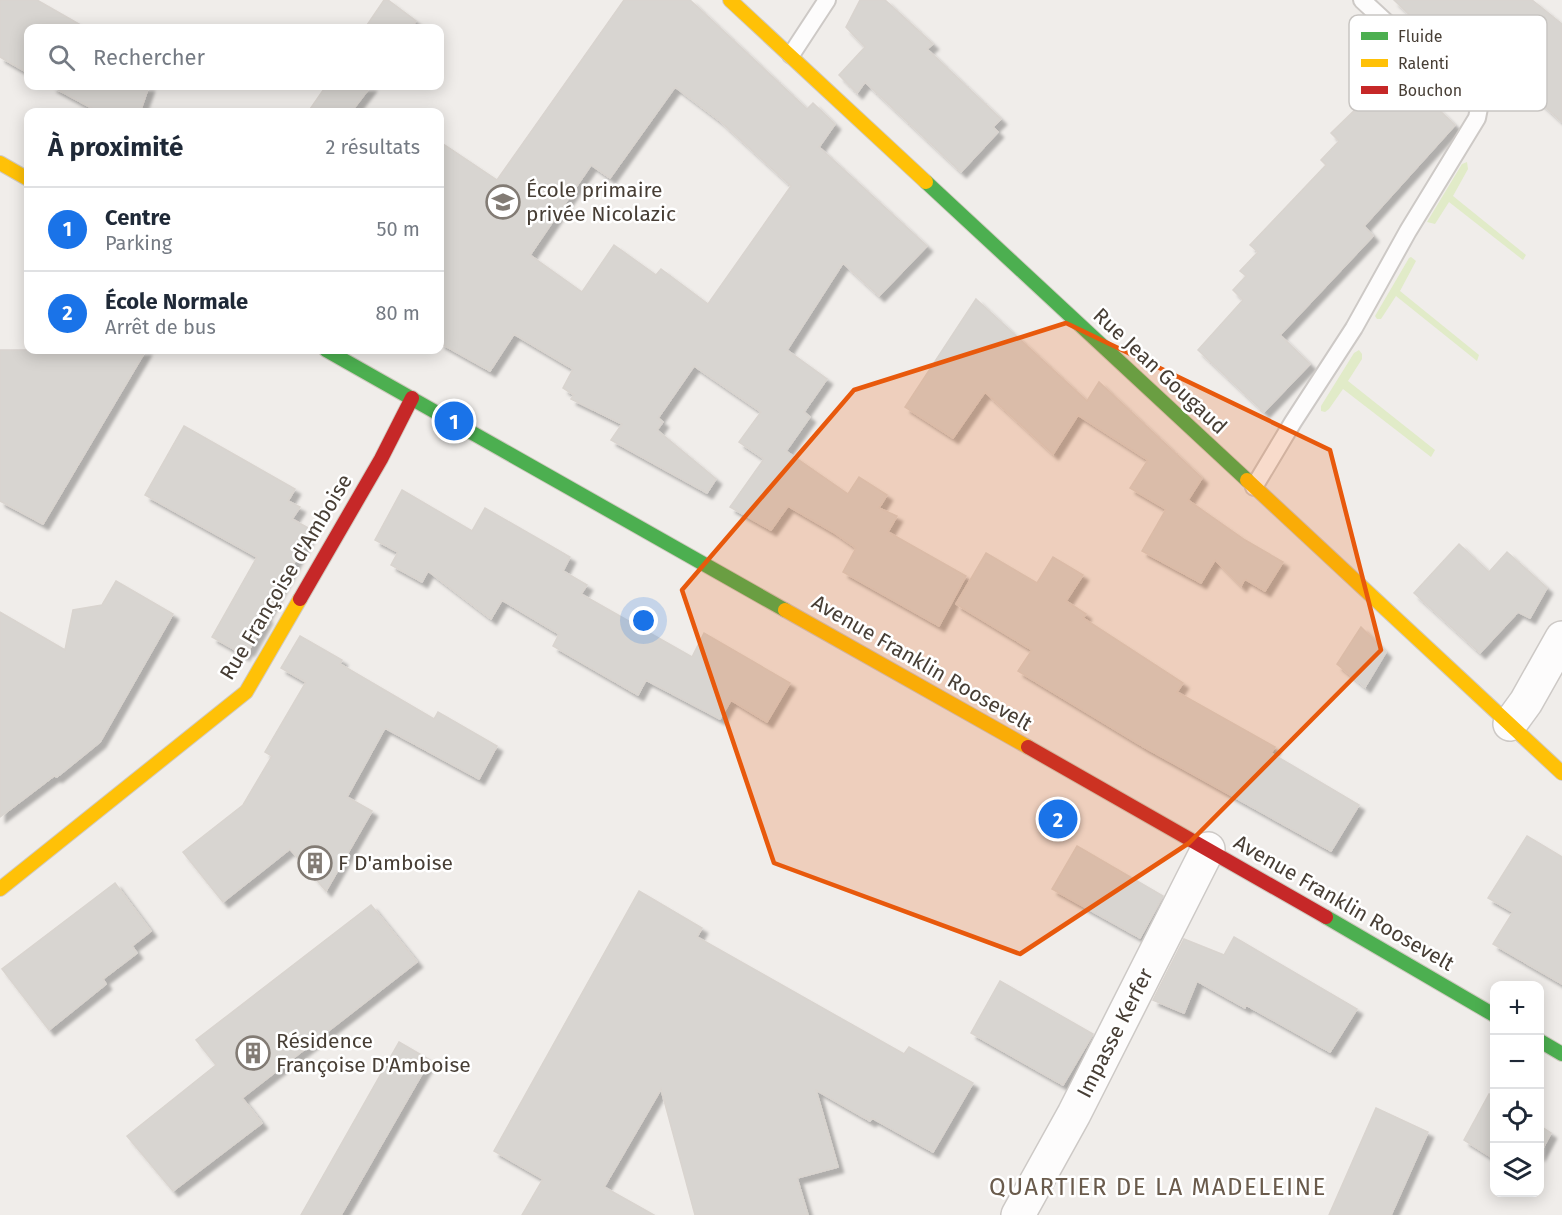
<!DOCTYPE html>
<html lang="fr">
<meta charset="utf-8">
<style>
:root{--surface:#fff;--page:#f2f2f3;--text:#1f2937;--muted:#747a83;--line:#e0e1e3;--accent:#1a73e8}
body{margin:0;font-family:"Fira Sans",sans-serif;background:var(--page);color:var(--text)}
.controls{position:absolute;right:18px;bottom:18px;display:grid;overflow:hidden;border-radius:12px;box-shadow:0 3px 15px #0003}
.controls button{width:54px;height:54px;display:grid;place-items:center;padding:0;border:0;border-bottom:2px solid var(--line);background:var(--surface);color:var(--text);font:30px sans-serif}
.you{position:absolute;left:644px;top:621px;width:21px;height:21px;margin:-15px;border:4px solid #fff;border-radius:50%;background:#1a73e8;box-shadow:0 0 0 9px #1a73e833}
.badge{display:grid;place-items:center;width:39px;height:39px;border-radius:50%;background:var(--accent);color:#fff;font-size:20px;font-weight:700}
.pin{position:absolute;translate:-50% -50%;border:3px solid #fff;box-shadow:0 2px 6px #0006}
.list{margin:0;padding:0;list-style:none}
h2{display:flex;justify-content:space-between;align-items:center;height:78px;margin:0;padding:0 24px;font-size:26px}
h2 small{font-size:20px;font-weight:400;color:var(--muted)}
.list li{display:grid;grid-template-columns:39px 1fr auto;gap:18px;align-items:center;box-sizing:border-box;height:84px;padding:0 24px;border-top:2px solid var(--line)}
.list b{display:block;font-size:22px;white-space:nowrap}
.list p{margin:0;font-size:20px;white-space:nowrap;color:var(--muted)}
.list em{font-size:20px;font-style:normal;color:var(--muted)}
.icon{flex:none;width:33px;height:33px;fill:none;stroke:currentColor;stroke-width:2;stroke-linecap:round;stroke-linejoin:round}
.map{position:relative;flex:none;width:1562px;height:1215px;overflow:hidden}
.search{position:absolute;background:var(--surface);box-shadow:0 3px 15px #0003;left:24px;top:24px;width:420px;height:66px;display:flex;align-items:center;gap:15px;box-sizing:border-box;padding:0 21px;border-radius:12px;color:var(--muted);font-size:22px}
.panel{position:absolute;background:var(--surface);box-shadow:0 3px 15px #0003;left:24px;top:108px;width:420px;height:246px;border-radius:12px}
.map>svg:first-child{display:block}
.green{fill:#e1ebc8}
.building{fill:#d8d5d1;stroke:#d9d4cf;stroke-width:1.5;fill-rule:evenodd;filter:url(#shadow)}
.lines{fill:none;stroke-linecap:round;stroke-linejoin:round}
.lane-casing{stroke:#cdc9c6;stroke-width:20}
.street-casing{stroke:#cdc9c6;stroke-width:36}
.fast-casing{stroke:#d0cac0;stroke-width:16}
.slow-casing{stroke:#d0cac0;stroke-width:16}
.jam-casing{stroke:#d0cac0;stroke-width:16}
.lane{stroke:#fdfcfc;stroke-width:16}
.street{stroke:#fdfcfc;stroke-width:33}
.fast{stroke:#4caf50;stroke-width:14}
.slow{stroke:#ffc107;stroke-width:14}
.jam{stroke:#c62828;stroke-width:14}
.marked{fill:#e8590c;fill-opacity:0.2;stroke:#e8590c;stroke-width:4.5;stroke-linejoin:round}
.labels{text-anchor:middle;dominant-baseline:central;stroke-width:5;stroke-linejoin:round;paint-order:stroke}
.poi-label{font-size:21px;fill:#473e35;stroke:#fff;text-anchor:start}
.street-label{font-size:21px;fill:#473e35;stroke:#fff}
.quarter-label{font-size:24px;letter-spacing:1.5px;fill:#6a5b4c;stroke:#fff}
.key{fill:#fff;stroke:#c8c5c2;stroke-width:1.5}
.key-label{font-size:16px;fill:#473e35}
</style>
<div class="map">
<svg width="1562" height="1215" viewBox="0 0 1562 1215">
<defs>
<filter id="shadow"><feDropShadow dx="5.5" dy="5.5" stdDeviation="1.5" flood-color="#0004"/></filter>
</defs>
<rect width="100%" height="100%" fill="#f0edea"/>
<path class="green" d="M 1467,162 L 1468,169 L 1453,196 L 1526,255 L 1523,260 L 1449,202 L 1435,224 L 1427,222 L 1462,164 Z
M 1411,257 L 1416,261 L 1400,291 L 1479,355 L 1477,361 L 1396,296 L 1381,319 L 1377,319 L 1375,316 L 1409,258 Z
M 1359,350 L 1362,354 L 1362,359 L 1348,381 L 1435,450 L 1431,457 L 1343,389 L 1329,409 L 1325,412 L 1321,411 L 1321,406 L 1354,353 Z"/>
<path class="building" d="M 0,0 L 37,0 L 86,28 L 28,28 L 28,73 L 0,57 Z
M 384,0 L 388,0 L 416,21 L 411,28 L 365,28 Z
M 624,0 L 690,0 L 807,109 L 813,103 L 835,124 L 819,147 L 927,246 L 879,296 L 843,263 L 787,350 L 827,379 L 804,412 L 810,417 L 786,451 L 848,494 L 859,477 L 887,495 L 879,508 L 897,516 L 888,532 L 966,576 L 939,626 L 843,572 L 856,548 L 833,532 L 788,506 L 771,530 L 730,507 L 764,459 L 739,442 L 761,412 L 694,366 L 658,418 L 663,422 L 657,430 L 716,479 L 707,493 L 611,440 L 622,424 L 571,399 L 574,395 L 563,388 L 573,369 L 514,334 L 490,371 L 440,343 L 440,142 L 497,180 ZM 675,87 L 720,121 L 791,186 L 708,304 L 661,269 L 656,275 L 614,245 L 582,292 L 530,255 L 591,165 L 610,178 Z
M 860,0 L 885,0 L 933,44 L 927,49 L 1001,119 L 993,127 L 998,132 L 961,172 L 865,82 L 857,93 L 839,75 L 865,47 L 846,27 Z
M 1394,0 L 1532,0 L 1562,24 L 1562,122 L 1469,38 L 1452,55 Z
M 1407,80 L 1455,125 L 1364,226 L 1373,236 L 1280,335 L 1310,364 L 1264,412 L 1198,350 L 1243,300 L 1233,290 L 1246,276 L 1240,271 L 1258,252 L 1250,245 L 1326,165 L 1321,160 L 1339,141 L 1331,133 L 1364,101 L 1372,108 L 1389,90 L 1394,93 Z
M 51,86 L 149,86 L 140,112 L 99,112 Z
M 326,86 L 371,86 L 351,112 L 308,112 Z
M 976,299 L 1087,401 L 1099,382 L 1202,478 L 1188,500 L 1245,540 L 1283,562 L 1265,591 L 1245,579 L 1241,586 L 1215,560 L 1201,583 L 1142,551 L 1166,509 L 1130,488 L 1148,460 L 1078,415 L 1053,454 L 985,392 L 953,438 L 905,407 Z
M 0,350 L 146,350 L 43,524 L 0,501 Z
M 184,426 L 295,489 L 288,501 L 300,507 L 292,519 L 312,530 L 265,616 L 267,618 L 249,650 L 247,649 L 244,655 L 212,637 L 257,557 L 145,495 Z
M 402,490 L 472,531 L 485,508 L 537,538 L 570,557 L 563,571 L 587,585 L 581,594 L 692,657 L 704,633 L 790,683 L 767,722 L 731,700 L 720,719 L 646,680 L 638,695 L 553,646 L 559,634 L 502,600 L 491,619 L 428,571 L 422,582 L 391,565 L 398,552 L 375,540 Z
M 1459,544 L 1489,572 L 1507,552 L 1547,588 L 1530,618 L 1518,612 L 1480,653 L 1414,593 Z
M 986,553 L 1037,583 L 1053,557 L 1083,575 L 1066,601 L 1086,614 L 1083,618 L 1183,683 L 1177,692 L 1275,747 L 1271,753 L 1359,805 L 1331,851 L 1144,747 L 1018,671 L 1032,650 L 956,604 Z
M 116,581 L 173,614 L 100,742 L 57,777 L 54,776 L 0,817 L 0,612 L 65,650 L 73,610 L 102,605 Z
M 1361,627 L 1386,652 L 1365,687 L 1337,664 Z
M 300,636 L 342,660 L 340,664 L 434,719 L 438,712 L 497,746 L 479,779 L 385,728 L 347,797 L 372,811 L 326,891 L 290,849 L 223,902 L 183,852 L 243,805 L 272,756 L 265,752 L 306,682 L 281,668 Z
M 1527,836 L 1562,857 L 1562,984 L 1493,944 L 1513,912 L 1488,898 Z
M 1077,846 L 1163,896 L 1140,938 L 1052,889 Z
M 115,883 L 151,931 L 132,946 L 137,953 L 103,979 L 106,984 L 49,1030 L 2,969 Z
M 639,891 L 702,928 L 697,937 L 904,1054 L 909,1047 L 973,1083 L 933,1152 L 872,1118 L 870,1121 L 816,1090 L 838,1167 L 797,1178 L 808,1215 L 695,1215 L 661,1089 L 604,1187 L 654,1215 L 522,1215 L 543,1179 L 494,1151 Z
M 371,905 L 417,962 L 242,1098 L 262,1123 L 173,1191 L 127,1136 L 216,1065 L 196,1040 Z
M 1234,937 L 1357,1009 L 1330,1052 L 1246,1005 L 1245,1008 L 1197,981 L 1184,1013 L 1153,1000 L 1184,939 L 1224,955 Z
M 1000,981 L 1093,1034 L 1063,1085 L 971,1033 Z
M 399,1042 L 430,1060 L 341,1215 L 301,1215 Z
M 1489,1094 L 1494,1097 L 1494,1159 L 1464,1140 Z
M 1376,1108 L 1428,1132 L 1391,1215 L 1329,1215 Z
M 1539,1125 L 1551,1133 L 1539,1156 Z"/>
<g class="lines">
<defs>
<path id="lane" d="M 791,55 L 827,0
M 1254,487 L 1293,422 L 1354,328 L 1408,231 L 1477,118 L 1479,108 L 1362,0"/>
<path id="street" d="M 1510,724 L 1526,702 L 1562,638
M 1018,1215 L 1074,1114 L 1208,849"/>
<path id="fast" d="M 926,182 L 1247,480
M 326,350 L 785,610
M 1326,917 L 1494,1015
M 1540,1041 L 1562,1054"/>
<path id="slow" d="M 730,0 L 926,182
M 0,163 L 28,179
M 1247,480 L 1562,773
M 785,610 L 1028,747
M 0,889 L 246,692 L 300,599"/>
<path id="jam" d="M 300,599 L 381,459 L 412,398
M 1028,747 L 1326,917"/>
</defs>
<use href="#lane" class="lane-casing"/>
<use href="#street" class="street-casing"/>
<use href="#fast" class="fast-casing"/>
<use href="#slow" class="slow-casing"/>
<use href="#jam" class="jam-casing"/>
<use href="#lane" class="lane"/>
<use href="#street" class="street"/>
<use href="#fast" class="fast"/>
<use href="#slow" class="slow"/>
<use href="#jam" class="jam"/>
</g>
<path class="marked" d="M 1066,323 L 1330,450 L 1381,650 L 1189,843 L 1020,954 L 774,863 L 682,590 L 854,390 Z"/>
<defs>
<symbol id="school-ring" viewBox="-11 -11 22 22"><circle r="9.5" fill="#fff" stroke="#827b74" stroke-width="1.5"/><path d="M0-5L7-2L0 1L-7-2ZM-4 1L0 2.5L4 1V4Q0 6-4 4Z" fill="#827b74"/></symbol>
<symbol id="building-ring" viewBox="-11 -11 22 22"><circle r="9.5" fill="#fff" stroke="#827b74" stroke-width="1.5"/><path d="M-4-6H4V6H1V3H-1V6H-4ZM-2.5-4.3h1.7v1.8h-1.7ZM.8-4.3h1.7v1.8H.8ZM-2.5-1h1.7V.8h-1.7ZM.8-1h1.7V.8H.8Z" fill="#827b74"/></symbol>
</defs>
<g fill-rule="evenodd">
<use href="#school-ring" x="484" y="183" width="38" height="38"/>
<use href="#building-ring" x="296" y="844" width="38" height="38"/>
<use href="#building-ring" x="234" y="1034" width="38" height="38"/>
</g>
<g class="labels">
<g class="poi-label">
<text x="526" y="190">École primaire<tspan x="526" dy="24">privée Nicolazic</tspan></text>
<text x="338" y="863">F D'amboise</text>
<text x="276" y="1041">Résidence<tspan x="276" dy="24">Françoise D'Amboise</tspan></text>
</g>
<g class="street-label">
<text transform="translate(1160 371) rotate(43)">Rue Jean Gougaud</text>
<text transform="translate(286 577) rotate(-59)">Rue Françoise d'Amboise</text>
<text transform="translate(922 663) rotate(30)">Avenue Franklin Roosevelt</text>
<text transform="translate(1344 903) rotate(30)">Avenue Franklin Roosevelt</text>
<text transform="translate(1115 1033) rotate(-63)">Impasse Kerfer</text>
</g>
<g class="quarter-label">
<text x="1158" y="1187">QUARTIER DE LA MADELEINE</text>
</g>
</g>
<rect x="1349" y="15" width="198" height="96" rx="9" class="key"/>
<rect x="1361" y="32" width="27" height="8" fill="#4caf50"/>
<rect x="1361" y="59" width="27" height="8" fill="#ffc107"/>
<rect x="1361" y="86" width="27" height="8" fill="#c62828"/>
<g class="key-label">
<text x="1398" y="42">Fluide</text>
<text x="1398" y="69">Ralenti</text>
<text x="1398" y="96">Bouchon</text>
</g>
</svg>
<div class="controls">
<button>+</button>
<button>−</button>
<button><svg class="icon" aria-label="locate" viewBox="0 0 24 24"><circle cx="12" cy="12" r="6"/><path d="M12 2v4M12 18v4M2 12h4M18 12h4"/></svg></button>
<button><svg class="icon" aria-label="layers" viewBox="0 0 24 24"><path d="M12 4l9 5-9 5-9-5zM3 14l9 5 9-5"/></svg></button>
</div>
<div class="you"></div>
<div class="pin badge" style="left:454px;top:421px">1</div>
<div class="pin badge" style="left:1058px;top:819px">2</div>
<div class="search"><svg class="icon" aria-label="search" viewBox="0 0 24 24"><circle cx="10" cy="10" r="6"/><path d="M15 15l6 6"/></svg>Rechercher</div>
<section class="panel">
<h2>À proximité<small>2 résultats</small></h2>
<ul class="list">
<li><span class="badge">1</span><div><b>Centre</b><p>Parking</p></div><em>50 m</em></li>
<li><span class="badge">2</span><div><b>École Normale</b><p>Arrêt de bus</p></div><em>80 m</em></li>
</ul>
</section>
</div>
